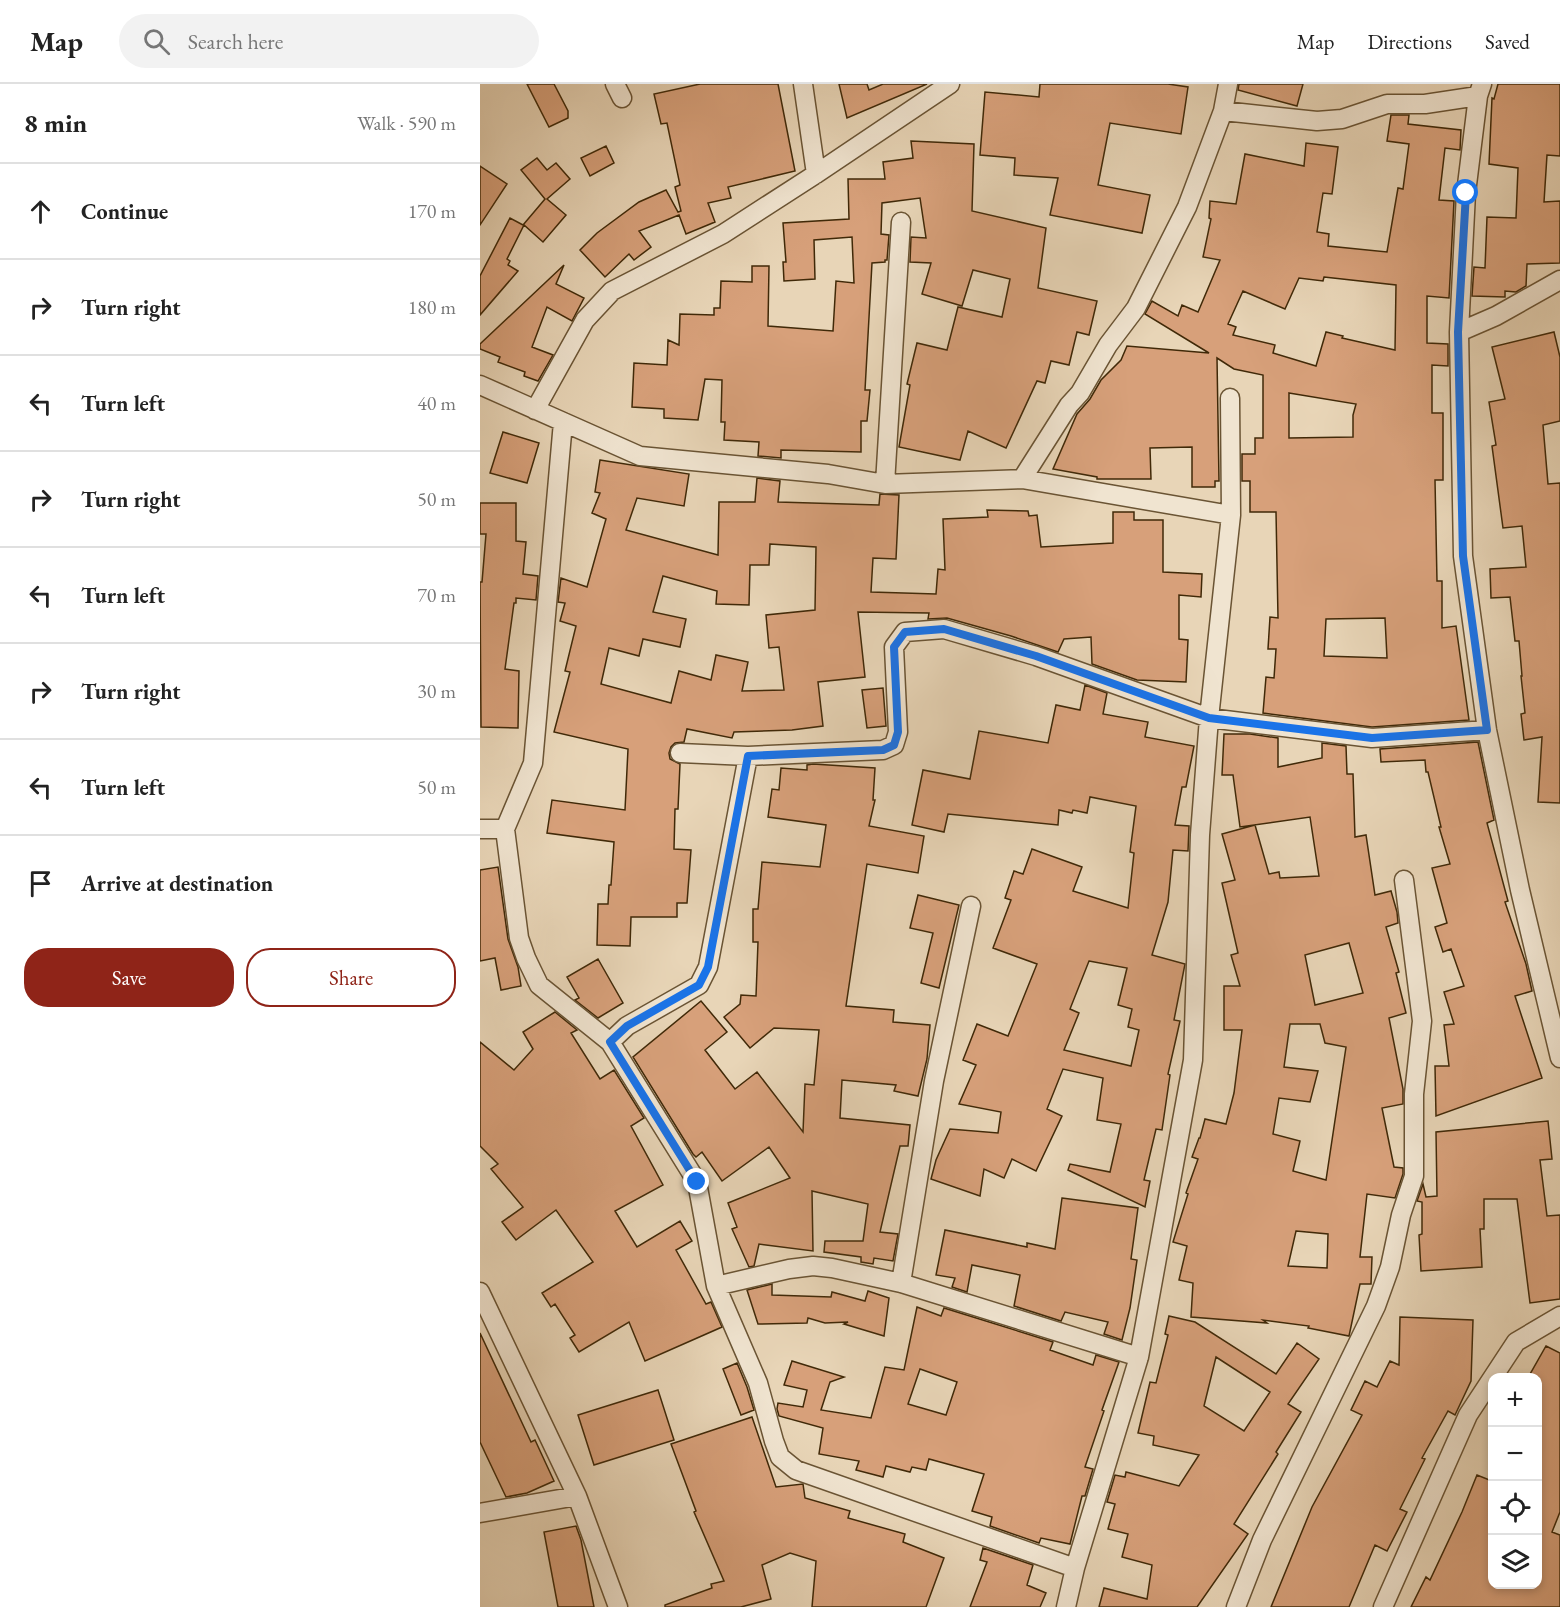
<!DOCTYPE html>
<meta charset="utf-8">
<style>
:root{--surface:#fff;--page:#f2f2f2;--text:#222;--muted:#767676;--line:#e0e0e0;--accent:#8f2418}
body{margin:0;font-family:"EB Garamond",serif;background:var(--page);color:var(--text)}
.controls{position:absolute;right:18px;bottom:18px;display:grid;overflow:hidden;border-radius:12px;box-shadow:0 3px 9px #0003}
.controls button{width:54px;height:54px;display:grid;place-items:center;padding:0;border:0;border-bottom:2px solid var(--line);background:var(--surface);color:var(--text);font:30px sans-serif}
.stop{position:absolute;width:18px;height:18px;margin:-14px;border:4px solid #1a73e8;border-radius:50%;background:#fff}
.stop.end{background:#1a73e8;border-color:#fff;box-shadow:0 2px 6px #0008}
.list{margin:0;padding:0;list-style:none}
h2{display:flex;justify-content:space-between;align-items:center;height:78px;margin:0;padding:0 24px;font-size:26px}
h2 small{font-size:20px;font-weight:400;color:var(--muted)}
.list li{display:grid;grid-template-columns:39px 1fr auto;gap:18px;align-items:center;box-sizing:border-box;height:96px;padding:0 24px;border-top:2px solid var(--line)}
.list b{display:block;font-size:22px;white-space:nowrap}
.list em{font-size:20px;font-style:normal;color:var(--muted)}
.actions{display:flex;gap:12px;padding:18px 24px}
.actions a{flex:1;padding:14px 0;border:2px solid var(--accent);border-radius:24px;text-align:center;font-size:21px;color:var(--accent)}
.actions .main{background:var(--accent);color:#fff}
.icon{flex:none;width:33px;height:33px;fill:none;stroke:currentColor;stroke-width:2;stroke-linecap:round;stroke-linejoin:round}
.map{position:relative;flex:none;width:1080px;height:1523px;overflow:hidden}
header{display:flex;align-items:center;gap:36px;box-sizing:border-box;height:84px;padding:0 30px;background:var(--surface);border-bottom:2px solid var(--line)}
header strong{font-size:28px}
nav{display:flex;gap:33px;margin-inline-start:auto;font-size:21px}
.search{width:420px;height:54px;background:var(--page);display:flex;align-items:center;gap:15px;box-sizing:border-box;padding:0 21px;border-radius:33px;color:var(--muted);font-size:22px}
main{display:flex}
aside{flex:1;background:var(--surface)}
.map>svg:first-child{display:block}
.building{fill:#d7a07a;stroke:#402908;stroke-width:1.5;fill-rule:evenodd}
.lines{fill:none;stroke-linecap:round;stroke-linejoin:round}
.street-casing{stroke:#6a5434;stroke-width:21}
.street{stroke:#f0e4d0;stroke-width:18}
.route{stroke:#1a73e8;stroke-width:8}
</style>
<header>
<strong>Map</strong>
<div class="search"><svg class="icon" aria-label="search" viewBox="0 0 24 24"><circle cx="10" cy="10" r="6"/><path d="M15 15l6 6"/></svg>Search here</div>
<nav><a>Map</a><a>Directions</a><a>Saved</a></nav>
</header>
<main>
<aside>
<h2>8 min<small>Walk · 590 m</small></h2>
<ul class="list">
<li><svg class="icon" aria-label="ahead" viewBox="0 0 24 24"><path d="M12 20V5M6 11l6-6 6 6"/></svg><div><b>Continue</b></div><em>170 m</em></li>
<li><svg class="icon" aria-label="right" viewBox="0 0 24 24"><path d="M7 20v-9h11M14 6l5 5-5 5"/></svg><div><b>Turn right</b></div><em>180 m</em></li>
<li><svg class="icon" aria-label="left" viewBox="0 0 24 24"><path d="M17 20v-9H6M10 6l-5 5 5 5"/></svg><div><b>Turn left</b></div><em>40 m</em></li>
<li><svg class="icon" aria-label="right" viewBox="0 0 24 24"><path d="M7 20v-9h11M14 6l5 5-5 5"/></svg><div><b>Turn right</b></div><em>50 m</em></li>
<li><svg class="icon" aria-label="left" viewBox="0 0 24 24"><path d="M17 20v-9H6M10 6l-5 5 5 5"/></svg><div><b>Turn left</b></div><em>70 m</em></li>
<li><svg class="icon" aria-label="right" viewBox="0 0 24 24"><path d="M7 20v-9h11M14 6l5 5-5 5"/></svg><div><b>Turn right</b></div><em>30 m</em></li>
<li><svg class="icon" aria-label="left" viewBox="0 0 24 24"><path d="M17 20v-9H6M10 6l-5 5 5 5"/></svg><div><b>Turn left</b></div><em>50 m</em></li>
<li><svg class="icon" aria-label="arrive" viewBox="0 0 24 24"><path d="M6 21V4h12l-3 4 3 4H6"/></svg><div><b>Arrive at destination</b></div></li>
</ul>
<div class="actions"><a class="main">Save</a><a>Share</a></div>
</aside>
<div class="map">
<svg width="1080" height="1523" viewBox="0 0 1080 1523">
<rect width="100%" height="100%" fill="#e8d5b7"/>
<filter id="stains"><feTurbulence type="fractalNoise" baseFrequency=".00333" numOctaves="4"/><feColorMatrix values="0 0 0 0 .2 0 0 0 0 .09 0 0 0 0 .02 0 0 0 .5 -.17"/></filter>
<radialGradient id="worn" r=".72"><stop offset=".6" stop-color="#630" stop-opacity="0"/><stop offset="1" stop-color="#630" stop-opacity=".3"/></radialGradient>
<path class="building" d="M 47,0 L 74,0 L 88,27 L 88,34 L 69,43 Z
M 220,0 L 298,0 L 315,87 L 248,103 L 251,114 L 228,119 L 235,138 L 206,150 L 199,131 L 159,147 L 171,163 L 154,176 L 149,170 L 125,193 L 100,166 L 117,149 L 159,118 L 186,106 L 198,128 L 201,127 L 195,103 L 200,101 L 187,39 L 181,40 L 174,10 Z
M 359,0 L 387,0 L 389,6 L 403,0 L 447,0 L 367,34 Z
M 560,0 L 688,0 L 708,3 L 701,50 L 630,39 L 618,101 L 670,111 L 662,149 L 570,131 L 578,94 L 534,91 L 535,74 L 500,71 L 505,8 L 559,13 Z
M 759,0 L 823,0 L 817,22 L 758,6 Z
M 1018,0 L 1080,0 L 1080,72 L 1067,71 L 1064,118 L 1080,117 L 1080,179 L 1047,180 L 1046,202 L 1036,208 L 1025,207 L 1025,213 L 992,212 L 994,183 L 1005,184 L 1007,133 L 1036,134 L 1038,84 L 1009,80 L 1012,14 L 1014,15 Z
M 911,31 L 929,31 L 928,40 L 981,46 L 980,66 L 965,64 L 959,116 L 974,117 L 969,214 L 947,212 L 947,259 L 968,260 L 968,282 L 952,281 L 952,329 L 963,329 L 963,396 L 955,396 L 957,497 L 962,497 L 962,544 L 976,542 L 989,636 L 892,643 L 783,629 L 786,593 L 794,594 L 796,565 L 788,565 L 790,533 L 798,534 L 796,428 L 770,428 L 770,397 L 762,397 L 762,370 L 775,370 L 775,354 L 783,354 L 783,291 L 754,285 L 737,274 L 739,397 L 735,397 L 735,403 L 712,403 L 712,363 L 670,364 L 671,395 L 617,395 L 617,393 L 573,385 L 597,330 L 610,315 L 621,296 L 641,276 L 647,262 L 729,269 L 665,230 L 672,217 L 698,232 L 702,221 L 718,228 L 740,176 L 723,173 L 731,135 L 729,134 L 730,117 L 756,120 L 765,70 L 824,82 L 826,59 L 858,63 L 852,110 L 843,109 L 837,148 L 849,150 L 848,162 L 907,168 L 918,104 L 923,105 L 929,60 L 907,57 ZM 844,193 L 916,201 L 915,266 L 862,254 L 863,252 L 846,248 L 836,282 L 793,269 L 795,261 L 753,251 L 756,243 L 748,240 L 763,207 L 805,225 L 819,194 L 843,197 ZM 809,309 L 876,320 L 873,331 L 873,353 L 809,354 ZM 905,534 L 907,574 L 844,572 L 846,535 Z
M 431,57 L 494,60 L 492,127 L 566,144 L 558,204 L 617,217 L 609,251 L 597,248 L 589,281 L 571,277 L 565,299 L 557,297 L 526,364 L 488,347 L 480,376 L 419,363 L 430,301 L 427,300 L 437,259 L 467,266 L 478,223 L 522,233 L 530,195 L 493,186 L 482,222 L 442,210 L 451,179 L 430,178 L 431,153 L 446,154 L 440,114 L 402,119 L 401,150 L 409,151 L 407,176 L 405,176 L 405,178 L 392,179 L 385,306 L 390,306 L 387,337 L 381,337 L 381,368 L 301,366 L 301,374 L 278,372 L 279,358 L 244,356 L 245,338 L 241,338 L 242,296 L 225,295 L 218,336 L 184,334 L 184,325 L 152,323 L 154,279 L 187,281 L 188,256 L 199,261 L 200,230 L 234,231 L 234,224 L 240,224 L 241,197 L 272,198 L 272,182 L 289,182 L 288,242 L 353,247 L 356,197 L 374,199 L 372,153 L 334,156 L 335,195 L 304,197 L 303,178 L 306,178 L 303,139 L 369,135 L 368,95 L 405,95 L 403,78 L 433,74 Z
M 126,62 L 134,79 L 110,92 L 101,74 Z
M 57,74 L 67,86 L 76,79 L 90,95 L 67,115 L 86,131 L 63,158 L 44,141 L 27,175 L 30,177 L 28,181 L 38,187 L 0,231 L 0,192 L 30,134 L 43,141 L 65,115 L 41,86 Z
M 0,82 L 27,100 L 0,141 Z
M 84,181 L 76,200 L 104,214 L 92,237 L 67,223 L 52,263 L 73,271 L 58,297 L 44,292 L 45,288 L 18,278 L 20,273 L 0,265 L 0,260 Z
M 1074,248 L 1080,273 L 1080,337 L 1063,341 L 1068,400 L 1080,399 L 1080,719 L 1058,718 L 1062,653 L 1044,656 L 1041,630 L 1045,629 L 1041,592 L 1042,592 L 1039,557 L 1035,557 L 1030,513 L 1011,514 L 1010,485 L 1046,483 L 1042,442 L 1023,444 L 1012,362 L 1016,361 L 1009,318 L 1025,315 L 1012,263 Z
M 23,348 L 59,359 L 47,399 L 10,389 Z
M 120,376 L 209,390 L 204,422 L 157,414 L 146,446 L 238,471 L 239,418 L 275,418 L 277,394 L 300,397 L 298,418 L 399,421 L 400,410 L 419,411 L 416,475 L 393,474 L 391,508 L 456,510 L 458,485 L 465,486 L 463,435 L 508,433 L 507,426 L 548,427 L 549,432 L 557,431 L 561,463 L 633,459 L 633,428 L 654,428 L 654,436 L 683,436 L 683,488 L 722,490 L 721,513 L 699,511 L 699,555 L 708,556 L 706,598 L 657,596 L 612,580 L 611,553 L 584,555 L 578,568 L 531,552 L 467,534 L 448,535 L 449,529 L 378,528 L 385,593 L 338,598 L 343,642 L 312,646 L 254,648 L 252,654 L 207,645 L 204,658 L 195,659 L 191,663 L 189,669 L 190,675 L 200,680 L 198,725 L 195,725 L 194,765 L 211,766 L 207,819 L 197,819 L 197,833 L 151,833 L 150,862 L 117,861 L 118,820 L 128,820 L 129,801 L 131,801 L 134,758 L 67,749 L 72,716 L 145,726 L 148,665 L 74,648 L 90,588 L 85,587 L 96,542 L 80,537 L 85,519 L 78,518 L 81,494 L 107,503 L 126,435 L 112,429 L 120,409 L 115,408 ZM 290,460 L 336,463 L 335,526 L 286,531 L 289,564 L 299,563 L 304,606 L 262,607 L 268,578 L 236,571 L 231,596 L 199,587 L 191,619 L 121,600 L 129,564 L 159,572 L 163,555 L 200,563 L 206,535 L 173,528 L 183,492 L 237,507 L 236,520 L 269,521 L 270,481 L 289,481 Z
M 0,419 L 36,419 L 36,457 L 46,458 L 43,490 L 58,492 L 56,516 L 36,514 L 36,519 L 34,519 L 25,585 L 39,587 L 38,644 L 1,643 L 0,498 L 2,498 L 6,450 L 0,450 Z
M 605,601 L 627,609 L 623,630 L 668,638 L 665,653 L 714,662 L 706,703 L 702,703 L 695,741 L 709,742 L 708,767 L 693,766 L 688,818 L 672,871 L 705,880 L 694,936 L 700,937 L 688,990 L 690,991 L 682,1046 L 676,1045 L 664,1096 L 670,1097 L 665,1123 L 588,1086 L 590,1080 L 630,1088 L 641,1040 L 617,1036 L 623,994 L 583,985 L 567,1025 L 582,1032 L 556,1087 L 532,1075 L 524,1094 L 504,1085 L 500,1112 L 451,1095 L 456,1076 L 470,1045 L 518,1049 L 521,1028 L 479,1020 L 496,981 L 483,976 L 497,940 L 528,952 L 557,880 L 513,864 L 531,816 L 525,814 L 534,787 L 543,790 L 552,765 L 602,783 L 593,807 L 648,824 L 654,769 L 650,768 L 656,722 L 610,713 L 607,729 L 593,726 L 592,729 L 579,726 L 578,741 L 468,730 L 464,748 L 432,741 L 443,686 L 490,695 L 499,647 L 568,659 L 576,621 L 600,626 ZM 609,877 L 647,884 L 638,921 L 652,925 L 648,943 L 659,946 L 651,982 L 584,966 L 599,929 L 590,925 Z
M 403,604 L 406,642 L 387,644 L 382,606 Z
M 744,650 L 770,650 L 798,654 L 798,683 L 842,674 L 842,659 L 866,662 L 867,690 L 873,690 L 875,753 L 886,751 L 895,811 L 911,807 L 917,828 L 918,839 L 906,843 L 919,888 L 916,889 L 926,929 L 909,934 L 923,1005 L 923,1020 L 902,1024 L 914,1083 L 923,1084 L 923,1090 L 915,1114 L 887,1110 L 880,1173 L 892,1173 L 891,1200 L 880,1200 L 869,1252 L 828,1244 L 829,1242 L 783,1236 L 787,1239 L 711,1233 L 713,1199 L 699,1196 L 707,1162 L 693,1158 L 708,1110 L 706,1109 L 718,1075 L 712,1073 L 719,1054 L 720,1054 L 725,1035 L 746,1040 L 754,1009 L 762,946 L 744,946 L 744,902 L 760,902 L 751,871 L 758,869 L 742,799 L 755,796 L 742,750 L 775,741 L 789,790 L 799,788 L 800,794 L 839,792 L 830,733 L 760,743 L 753,691 L 742,691 ZM 869,859 L 883,909 L 835,921 L 825,871 ZM 810,940 L 840,940 L 845,959 L 866,963 L 846,1096 L 813,1087 L 820,1057 L 793,1050 L 799,1014 L 830,1018 L 838,987 L 804,983 ZM 816,1147 L 848,1150 L 847,1184 L 808,1182 Z
M 998,658 L 1014,736 L 1007,739 L 1028,817 L 1025,818 L 1046,880 L 1052,907 L 1035,912 L 1062,994 L 956,1032 L 955,982 L 969,982 L 964,941 L 974,940 L 964,908 L 984,902 L 971,865 L 963,868 L 955,843 L 967,839 L 952,784 L 970,780 L 959,743 L 961,743 L 948,688 L 946,688 L 945,676 L 901,678 L 900,665 Z
M 333,680 L 395,684 L 393,716 L 395,716 L 389,742 L 444,752 L 438,789 L 387,780 L 366,922 L 414,926 L 413,938 L 450,941 L 447,975 L 438,1012 L 414,1007 L 416,1001 L 362,996 L 360,1034 L 430,1041 L 428,1062 L 420,1062 L 400,1148 L 418,1150 L 413,1177 L 394,1174 L 393,1180 L 381,1178 L 381,1173 L 344,1168 L 345,1157 L 383,1157 L 388,1120 L 332,1107 L 333,1167 L 279,1160 L 274,1182 L 269,1183 L 252,1145 L 257,1143 L 248,1119 L 310,1094 L 289,1063 L 242,1097 L 222,1068 L 216,1073 L 213,1070 L 153,973 L 221,917 L 247,948 L 225,966 L 255,1005 L 277,988 L 323,1048 L 325,1000 L 334,1001 L 339,946 L 294,944 L 270,964 L 244,933 L 260,920 L 261,911 L 276,912 L 278,858 L 273,858 L 273,825 L 278,825 L 282,778 L 340,783 L 346,741 L 288,733 L 292,705 L 299,706 L 301,684 L 327,686 L 327,681 Z
M 18,783 L 28,855 L 38,883 L 41,902 L 21,906 L 15,874 L 0,877 L 0,786 Z
M 438,811 L 479,821 L 459,904 L 441,899 L 453,849 L 430,844 Z
M 118,875 L 143,919 L 118,934 L 95,916 L 99,914 L 87,893 Z
M 75,928 L 97,946 L 91,949 L 120,995 L 134,986 L 164,1034 L 151,1042 L 183,1101 L 135,1127 L 157,1163 L 200,1137 L 212,1157 L 196,1166 L 226,1220 L 231,1218 L 242,1243 L 165,1277 L 149,1238 L 99,1268 L 90,1254 L 95,1251 L 75,1220 L 71,1223 L 62,1209 L 113,1178 L 76,1126 L 36,1156 L 22,1138 L 43,1123 L 11,1085 L 18,1080 L 0,1062 L 0,958 L 34,986 L 53,965 L 43,948 Z
M 1068,1037 L 1072,1075 L 1060,1076 L 1067,1132 L 1080,1131 L 1080,1215 L 1050,1219 L 1037,1115 L 1004,1115 L 1004,1145 L 1000,1145 L 1002,1183 L 941,1187 L 939,1151 L 942,1150 L 942,1118 L 937,1117 L 943,1100 L 946,1113 L 957,1112 L 956,1048 Z
M 582,1114 L 658,1124 L 651,1175 L 657,1176 L 650,1224 L 642,1256 L 624,1250 L 628,1238 L 585,1228 L 581,1237 L 534,1222 L 540,1191 L 492,1181 L 487,1208 L 472,1203 L 475,1194 L 456,1191 L 465,1146 L 547,1163 L 547,1159 L 575,1165 Z
M 292,1200 L 292,1211 L 351,1213 L 352,1208 L 385,1217 L 388,1207 L 409,1214 L 404,1252 L 364,1240 L 368,1238 L 345,1239 L 328,1234 L 327,1239 L 278,1240 L 267,1206 Z
M 437,1223 L 461,1232 L 464,1224 L 573,1258 L 570,1266 L 613,1281 L 616,1271 L 639,1278 L 622,1326 L 624,1327 L 605,1383 L 613,1385 L 605,1412 L 602,1412 L 590,1460 L 561,1454 L 559,1459 L 510,1442 L 512,1433 L 492,1427 L 504,1390 L 449,1375 L 446,1386 L 432,1383 L 430,1388 L 406,1382 L 403,1393 L 376,1386 L 379,1377 L 339,1370 L 343,1344 L 299,1332 L 297,1325 L 298,1319 L 323,1323 L 327,1306 L 304,1301 L 312,1277 L 364,1293 L 350,1298 L 341,1326 L 391,1334 L 405,1283 L 424,1286 ZM 440,1285 L 477,1298 L 466,1331 L 428,1320 Z
M 689,1232 L 715,1238 L 796,1290 L 817,1259 L 839,1275 L 808,1320 L 821,1328 L 796,1368 L 798,1370 L 754,1440 L 768,1450 L 717,1523 L 619,1523 L 624,1504 L 667,1515 L 672,1481 L 642,1473 L 648,1450 L 628,1445 L 635,1420 L 627,1418 L 635,1391 L 645,1393 L 646,1388 L 699,1402 L 719,1371 L 673,1361 L 674,1352 L 658,1349 L 670,1298 L 676,1299 L 688,1251 L 685,1250 ZM 736,1273 L 790,1308 L 764,1347 L 724,1322 Z
M 920,1233 L 993,1236 L 991,1297 L 975,1331 L 968,1327 L 942,1374 L 945,1375 L 920,1425 L 927,1428 L 907,1467 L 895,1461 L 869,1523 L 791,1523 L 832,1423 L 882,1331 L 871,1326 L 885,1297 L 897,1303 L 910,1277 L 919,1281 Z
M 0,1249 L 51,1358 L 55,1356 L 74,1397 L 47,1409 L 26,1413 L 0,1358 Z
M 1066,1262 L 1080,1269 L 1080,1428 L 1072,1448 L 1080,1451 L 1080,1523 L 931,1523 L 946,1493 L 950,1496 L 982,1428 L 997,1391 L 1012,1397 L 1012,1500 L 1058,1500 L 1058,1293 L 1049,1292 Z
M 257,1279 L 267,1303 L 274,1326 L 261,1331 L 243,1285 Z
M 178,1306 L 194,1356 L 114,1381 L 98,1331 Z
M 272,1333 L 296,1403 L 323,1400 L 325,1414 L 370,1427 L 368,1434 L 425,1450 L 423,1458 L 464,1474 L 446,1523 L 332,1523 L 336,1477 L 310,1469 L 282,1481 L 291,1515 L 261,1523 L 185,1523 L 185,1521 L 232,1504 L 231,1500 L 244,1497 L 214,1428 L 216,1427 L 191,1360 Z
M 96,1442 L 101,1456 L 114,1523 L 78,1523 L 64,1448 Z
M 503,1464 L 553,1481 L 547,1501 L 566,1509 L 560,1523 L 490,1523 L 507,1478 L 500,1476 Z"/>
<g class="lines">
<defs>
<path id="street" d="M 135,0 L 142,14
M 323,0 L 336,90
M 1002,0 L 998,12 L 986,109 L 979,248 L 983,472 L 1007,646 L 1040,806 L 1080,974
M 743,27 L 837,37 L 862,35 L 907,20 L 945,20 L 998,12
M 979,248 L 1016,232 L 1080,196
M 0,301 L 160,372 L 348,390 L 405,400 L 542,395 L 751,431
M 55,326 L 105,236 L 132,207 L 243,150 L 336,90 L 470,0
M 542,395 L 589,321 L 600,309 L 628,261 L 656,224 L 707,123 L 743,27 L 748,0
M 405,400 L 421,138
M 200,669 L 268,672 L 403,666 L 414,661 L 418,648 L 414,563 L 425,548 L 464,545 L 556,572 L 729,634 L 892,654 L 1007,646
M 0,745 L 25,745 L 53,679 L 83,338
M 25,745 L 39,854 L 46,874 L 59,901 L 130,958 L 217,1098 L 236,1202 L 278,1299 L 294,1357 L 300,1373 L 316,1386 L 595,1484
M 130,958 L 147,942 L 219,901 L 228,883 L 268,672
M 421,1199 L 454,997 L 491,822
M 236,1202 L 309,1185 L 333,1182 L 352,1184 L 421,1199 L 659,1273
M 0,1208 L 97,1412 L 138,1523
M 0,1429 L 97,1412
M 586,1523 L 595,1484 L 659,1273 L 713,976 L 720,751 L 729,634 L 751,431 L 750,314
M 756,1523 L 782,1456 L 896,1222 L 910,1183 L 921,1131 L 934,1092 L 934,1010 L 942,937 L 924,796
M 903,1523 L 988,1331 L 1036,1258 L 1080,1232"/>
</defs>
<use href="#street" class="street-casing"/>
<use href="#street" class="street"/>
</g>
<g class="lines">
<path class="route" d="M 217,1098 L 130,958 L 147,942 L 219,901 L 228,883 L 268,672 L 403,666 L 414,661 L 418,648 L 414,563 L 425,548 L 464,545 L 556,572 L 729,634 L 892,654 L 1007,646 L 983,472 L 978,248 L 986,109"/>
</g>
<rect width="100%" height="100%" filter="url(#stains)"/>
<rect width="100%" height="100%" fill="url(#worn)"/>
</svg>
<div class="controls">
<button>+</button>
<button>−</button>
<button><svg class="icon" aria-label="locate" viewBox="0 0 24 24"><circle cx="12" cy="12" r="6"/><path d="M12 2v4M12 18v4M2 12h4M18 12h4"/></svg></button>
<button><svg class="icon" aria-label="layers" viewBox="0 0 24 24"><path d="M12 4l9 5-9 5-9-5zM3 14l9 5 9-5"/></svg></button>
</div>
<div class="stop" style="left:986px;top:109px"></div>
<div class="stop end" style="left:217px;top:1098px"></div>
</div>
</main>
